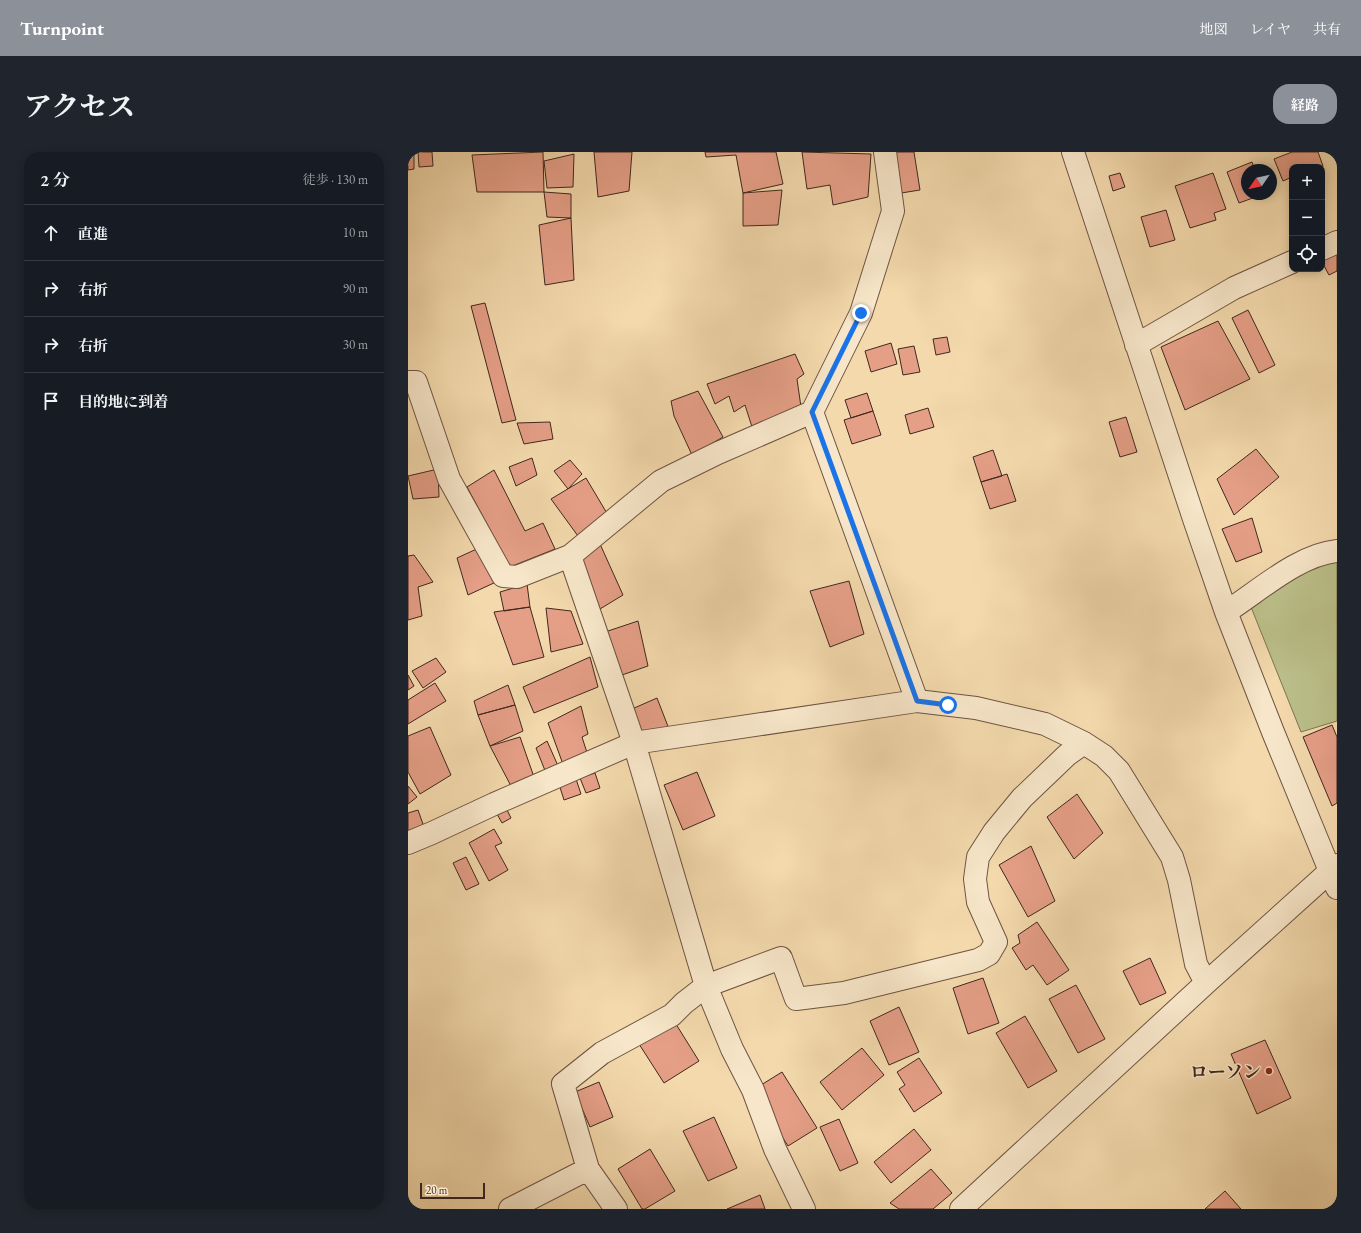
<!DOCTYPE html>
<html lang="ja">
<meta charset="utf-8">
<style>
:root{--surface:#171b24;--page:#20242c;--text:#f1f3f6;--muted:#9ea1a6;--line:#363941;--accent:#8c9099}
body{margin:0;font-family:"EB Garamond","Noto Serif JP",serif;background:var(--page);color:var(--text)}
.controls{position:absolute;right:12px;top:12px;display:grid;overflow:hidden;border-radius:8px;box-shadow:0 2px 10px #0003}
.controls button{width:36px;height:36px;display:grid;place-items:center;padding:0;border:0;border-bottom:1px solid var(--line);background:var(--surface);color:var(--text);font:20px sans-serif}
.compass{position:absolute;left:833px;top:12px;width:36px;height:36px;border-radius:50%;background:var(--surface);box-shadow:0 2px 10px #0003;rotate:236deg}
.scale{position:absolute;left:12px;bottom:10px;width:65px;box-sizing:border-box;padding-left:4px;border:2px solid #41281e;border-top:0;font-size:11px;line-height:14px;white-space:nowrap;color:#41281e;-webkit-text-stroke:3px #f7e6c9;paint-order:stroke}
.stop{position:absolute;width:12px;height:12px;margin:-9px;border:3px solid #1a73e8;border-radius:50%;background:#fff}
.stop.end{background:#1a73e8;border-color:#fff;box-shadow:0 1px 4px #0008}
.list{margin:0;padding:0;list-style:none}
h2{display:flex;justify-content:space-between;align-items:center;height:52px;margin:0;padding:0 16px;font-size:17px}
h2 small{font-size:13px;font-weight:400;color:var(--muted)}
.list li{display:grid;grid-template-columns:26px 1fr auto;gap:12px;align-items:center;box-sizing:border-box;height:56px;padding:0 16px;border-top:1px solid var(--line)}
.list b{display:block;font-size:15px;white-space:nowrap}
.list em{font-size:13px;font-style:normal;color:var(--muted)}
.icon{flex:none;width:22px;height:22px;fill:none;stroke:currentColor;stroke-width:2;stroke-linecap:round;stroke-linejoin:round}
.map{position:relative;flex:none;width:929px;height:1057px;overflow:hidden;border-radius:16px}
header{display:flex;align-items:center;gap:24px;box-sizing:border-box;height:56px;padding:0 20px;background:var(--accent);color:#fff}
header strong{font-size:19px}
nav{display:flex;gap:22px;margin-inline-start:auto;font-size:14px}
.intro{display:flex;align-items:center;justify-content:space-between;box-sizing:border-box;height:96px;padding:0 24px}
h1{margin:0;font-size:28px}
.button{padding:10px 18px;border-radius:16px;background:var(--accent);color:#fff;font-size:14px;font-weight:700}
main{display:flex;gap:24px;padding:0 24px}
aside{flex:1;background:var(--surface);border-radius:16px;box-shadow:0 2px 10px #0003}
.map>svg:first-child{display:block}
.green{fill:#bbbf89;stroke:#7e7454}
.building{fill:#e59f87;stroke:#41281e}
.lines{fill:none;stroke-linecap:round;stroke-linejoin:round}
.minor-casing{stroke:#6e5442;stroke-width:24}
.minor{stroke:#f7e6c9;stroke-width:22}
.route{stroke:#1a73e8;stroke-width:5}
.poi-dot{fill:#8f2418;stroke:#f7e6c9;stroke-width:1.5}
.labels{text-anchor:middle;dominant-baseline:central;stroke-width:3;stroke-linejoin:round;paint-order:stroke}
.poi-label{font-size:18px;font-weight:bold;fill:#41281e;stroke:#f7e6c9;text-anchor:end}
</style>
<header>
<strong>Turnpoint</strong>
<nav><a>地図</a><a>レイヤ</a><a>共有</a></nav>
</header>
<div class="intro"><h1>アクセス</h1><a class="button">経路</a></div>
<main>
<aside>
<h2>2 分<small>徒歩 · 130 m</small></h2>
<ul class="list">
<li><svg class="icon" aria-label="ahead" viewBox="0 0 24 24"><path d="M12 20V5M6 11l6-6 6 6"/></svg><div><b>直進</b></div><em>10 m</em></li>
<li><svg class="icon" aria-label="right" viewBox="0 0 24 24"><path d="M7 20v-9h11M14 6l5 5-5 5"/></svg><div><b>右折</b></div><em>90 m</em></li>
<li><svg class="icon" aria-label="right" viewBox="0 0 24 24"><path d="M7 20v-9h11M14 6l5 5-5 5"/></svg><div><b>右折</b></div><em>30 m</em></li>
<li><svg class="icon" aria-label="arrive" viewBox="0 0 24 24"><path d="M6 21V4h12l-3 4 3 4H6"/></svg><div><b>目的地に到着</b></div></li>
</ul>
</aside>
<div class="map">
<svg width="929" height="1057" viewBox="0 0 929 1057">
<rect width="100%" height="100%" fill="#f3d9ac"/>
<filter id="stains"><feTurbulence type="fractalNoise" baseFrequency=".005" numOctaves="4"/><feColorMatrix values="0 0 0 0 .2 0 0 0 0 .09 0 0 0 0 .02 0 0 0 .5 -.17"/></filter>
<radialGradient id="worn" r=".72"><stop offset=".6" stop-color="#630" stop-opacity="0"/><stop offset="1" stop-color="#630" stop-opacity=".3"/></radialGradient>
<path class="green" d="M 929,406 L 929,569 L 893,580 L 843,455 L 898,417 Z"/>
<path class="building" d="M 0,0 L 6,0 L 6,17 L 0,18 Z
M 10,0 L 24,0 L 25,14 L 11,15 Z
M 135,0 L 136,40 L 69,40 L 64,3 Z
M 186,0 L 224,0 L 221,39 L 190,45 Z
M 297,0 L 368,0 L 375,32 L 335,41 L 328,3 L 298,5 Z
M 394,0 L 463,2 L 460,45 L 425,53 L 422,33 L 399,37 Z
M 481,0 L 506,0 L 512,38 L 487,42 Z
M 884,0 L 910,0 L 915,14 L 911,15 L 884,15 L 884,25 L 875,29 L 866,7 Z
M 166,2 L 165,35 L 139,36 L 136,9 Z
M 844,10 L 847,18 L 839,18 L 839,42 L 856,42 L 831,51 L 819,20 Z
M 712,21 L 717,35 L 705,39 L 701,24 Z
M 805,21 L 818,57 L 806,61 L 808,68 L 782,76 L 767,34 Z
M 374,38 L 370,73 L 335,74 L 335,41 Z
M 136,40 L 163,42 L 163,66 L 139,65 Z
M 758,58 L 767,88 L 742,95 L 733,65 Z
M 163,66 L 166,128 L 137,133 L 131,73 Z
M 929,99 L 929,119 L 921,123 L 914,110 L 914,108 Z
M 77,151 L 108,268 L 94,271 L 63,154 Z
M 840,158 L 867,213 L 851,221 L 824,166 Z
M 810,169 L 842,227 L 777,258 L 753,195 Z
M 539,185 L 542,200 L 528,203 L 525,187 Z
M 483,191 L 489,212 L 463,220 L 457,199 Z
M 506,194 L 512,220 L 495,223 L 490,197 Z
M 387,202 L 396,222 L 389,227 L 393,255 L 345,278 L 337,253 L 326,260 L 321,244 L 307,252 L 299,232 Z
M 290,239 L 315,285 L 284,303 L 266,264 L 263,249 Z
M 459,241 L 465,259 L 443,266 L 437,248 Z
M 520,256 L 526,275 L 502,282 L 497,263 Z
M 465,259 L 473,283 L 444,292 L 436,268 Z
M 718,265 L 729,300 L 712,305 L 701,270 Z
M 142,270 L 145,287 L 116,292 L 109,271 Z
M 848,297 L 871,325 L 826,363 L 809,327 Z
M 585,298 L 594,324 L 573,330 L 565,305 Z
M 124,306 L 129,323 L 108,334 L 101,315 Z
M 162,308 L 174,322 L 160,337 L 146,319 Z
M 30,317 L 31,345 L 5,347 L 0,324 Z
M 86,318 L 117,379 L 135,371 L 147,397 L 102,415 L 59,335 Z
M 599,322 L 608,349 L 582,357 L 573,330 Z
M 178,326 L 200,363 L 170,384 L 143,347 Z
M 844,366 L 854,400 L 828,410 L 814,377 Z
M 192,392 L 215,443 L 192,457 L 172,405 Z
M 73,395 L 88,430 L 60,443 L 49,406 Z
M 6,403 L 25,430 L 10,435 L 14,464 L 0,468 L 0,404 Z
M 441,429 L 456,482 L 422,495 L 402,439 Z
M 119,432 L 122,455 L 96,459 L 92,440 Z
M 122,455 L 136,505 L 105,513 L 86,460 Z
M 138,456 L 163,459 L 175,492 L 143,500 Z
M 230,469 L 240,514 L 211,524 L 194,481 Z
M 182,505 L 190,535 L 126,561 L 115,535 Z
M 28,506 L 38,520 L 15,536 L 4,519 Z
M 0,523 L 6,534 L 0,538 Z
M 27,531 L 38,549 L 0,572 L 0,548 Z
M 100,533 L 107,553 L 70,563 L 66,549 Z
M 249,546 L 261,577 L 234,583 L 224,557 Z
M 107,553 L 115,579 L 82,594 L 70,563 Z
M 173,554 L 180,582 L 174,585 L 182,610 L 156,615 L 140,571 Z
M 924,573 L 929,585 L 929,651 L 924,654 L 895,585 Z
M 22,575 L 43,623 L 12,642 L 0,620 L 0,584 Z
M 112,585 L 126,625 L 103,634 L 82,594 Z
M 139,589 L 151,616 L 138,621 L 128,596 Z
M 289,620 L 307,664 L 275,678 L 256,633 Z
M 187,621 L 192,636 L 178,641 L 172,626 Z
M 167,624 L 173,642 L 156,648 L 150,629 Z
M 0,634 L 9,645 L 0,652 Z
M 669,642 L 695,681 L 666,707 L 639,665 Z
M 98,656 L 103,666 L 94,671 L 89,662 Z
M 10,658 L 16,675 L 0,682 L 0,661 Z
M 86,677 L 94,691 L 87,694 L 100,718 L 81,729 L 61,691 Z
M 623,694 L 647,749 L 620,765 L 591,713 Z
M 58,705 L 71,732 L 58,738 L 45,711 Z
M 629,770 L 661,818 L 639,833 L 625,813 L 618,818 L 604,796 L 612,791 L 610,783 Z
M 742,806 L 758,841 L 732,853 L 715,819 Z
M 575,826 L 591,871 L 560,882 L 545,836 Z
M 668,833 L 697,887 L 670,901 L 641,847 Z
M 491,855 L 511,900 L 481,913 L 462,869 Z
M 617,864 L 649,919 L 620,936 L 588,881 Z
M 266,869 L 291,909 L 256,931 L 231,892 Z
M 857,888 L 883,946 L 849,962 L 823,902 Z
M 454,896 L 476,923 L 434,958 L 412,930 Z
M 511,906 L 534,941 L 506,960 L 491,937 L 497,933 L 489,920 Z
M 374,920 L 409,976 L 380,994 L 345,938 Z
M 191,930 L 205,965 L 182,975 L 167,940 Z
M 306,965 L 329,1016 L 300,1029 L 275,979 Z
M 431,967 L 450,1011 L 432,1019 L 412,975 Z
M 506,977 L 523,998 L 483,1031 L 466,1010 Z
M 242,997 L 267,1039 L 237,1057 L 234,1057 L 210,1017 Z
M 523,1017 L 544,1041 L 525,1057 L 491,1057 L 482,1051 Z
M 817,1039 L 833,1057 L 797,1057 Z
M 352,1043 L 357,1057 L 319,1057 Z"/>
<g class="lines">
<defs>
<path id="minor" d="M 665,0 L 786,367 L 818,460 L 865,580 L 929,736
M 914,97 L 929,90
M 728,193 L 826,136 L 884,110
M 0,230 L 8,230 L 41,327 L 95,424 L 109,425 L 162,404 L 253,329 L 310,301 L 404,260 L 453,161 L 485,59 L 477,0
M 404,260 L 509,549
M 162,404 L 226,591 L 298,834 L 324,897 L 345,938 L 367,997 L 396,1057
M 818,460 C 851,439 890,403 929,399
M 0,691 L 24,681 L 86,652 L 226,591 L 509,549 L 568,556 L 637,572 L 676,591 L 696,604 L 711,619 L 764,705 L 771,728 L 788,812 L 798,831
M 102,1057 L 180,1017
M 208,1057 L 180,1017 L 155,932 L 194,901 L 264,863 L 276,851 L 298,834 L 373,806 L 388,847 L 436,841 L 570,808 L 581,802 L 588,790 L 570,750 L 567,727 L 570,705 L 586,680 L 614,646 L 659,603 L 676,591
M 553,1057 L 798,831 L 929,713"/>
</defs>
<use href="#minor" class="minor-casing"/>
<use href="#minor" class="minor"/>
</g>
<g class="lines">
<path class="route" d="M 453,161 L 404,260 L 509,549 L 540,553"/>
</g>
<circle class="poi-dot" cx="861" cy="919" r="4"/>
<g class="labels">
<g class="poi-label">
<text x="853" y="919">ローソン</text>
</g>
</g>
<rect width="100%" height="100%" filter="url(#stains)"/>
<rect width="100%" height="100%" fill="url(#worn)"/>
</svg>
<div class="controls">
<button>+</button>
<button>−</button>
<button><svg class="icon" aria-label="locate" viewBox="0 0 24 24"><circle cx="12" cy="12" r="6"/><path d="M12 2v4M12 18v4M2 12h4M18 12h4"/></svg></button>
</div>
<svg class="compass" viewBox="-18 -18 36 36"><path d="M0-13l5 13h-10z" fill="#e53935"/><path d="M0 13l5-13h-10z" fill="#9ea1a6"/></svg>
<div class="scale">20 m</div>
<div class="stop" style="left:540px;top:553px"></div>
<div class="stop end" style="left:453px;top:161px"></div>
</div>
</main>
